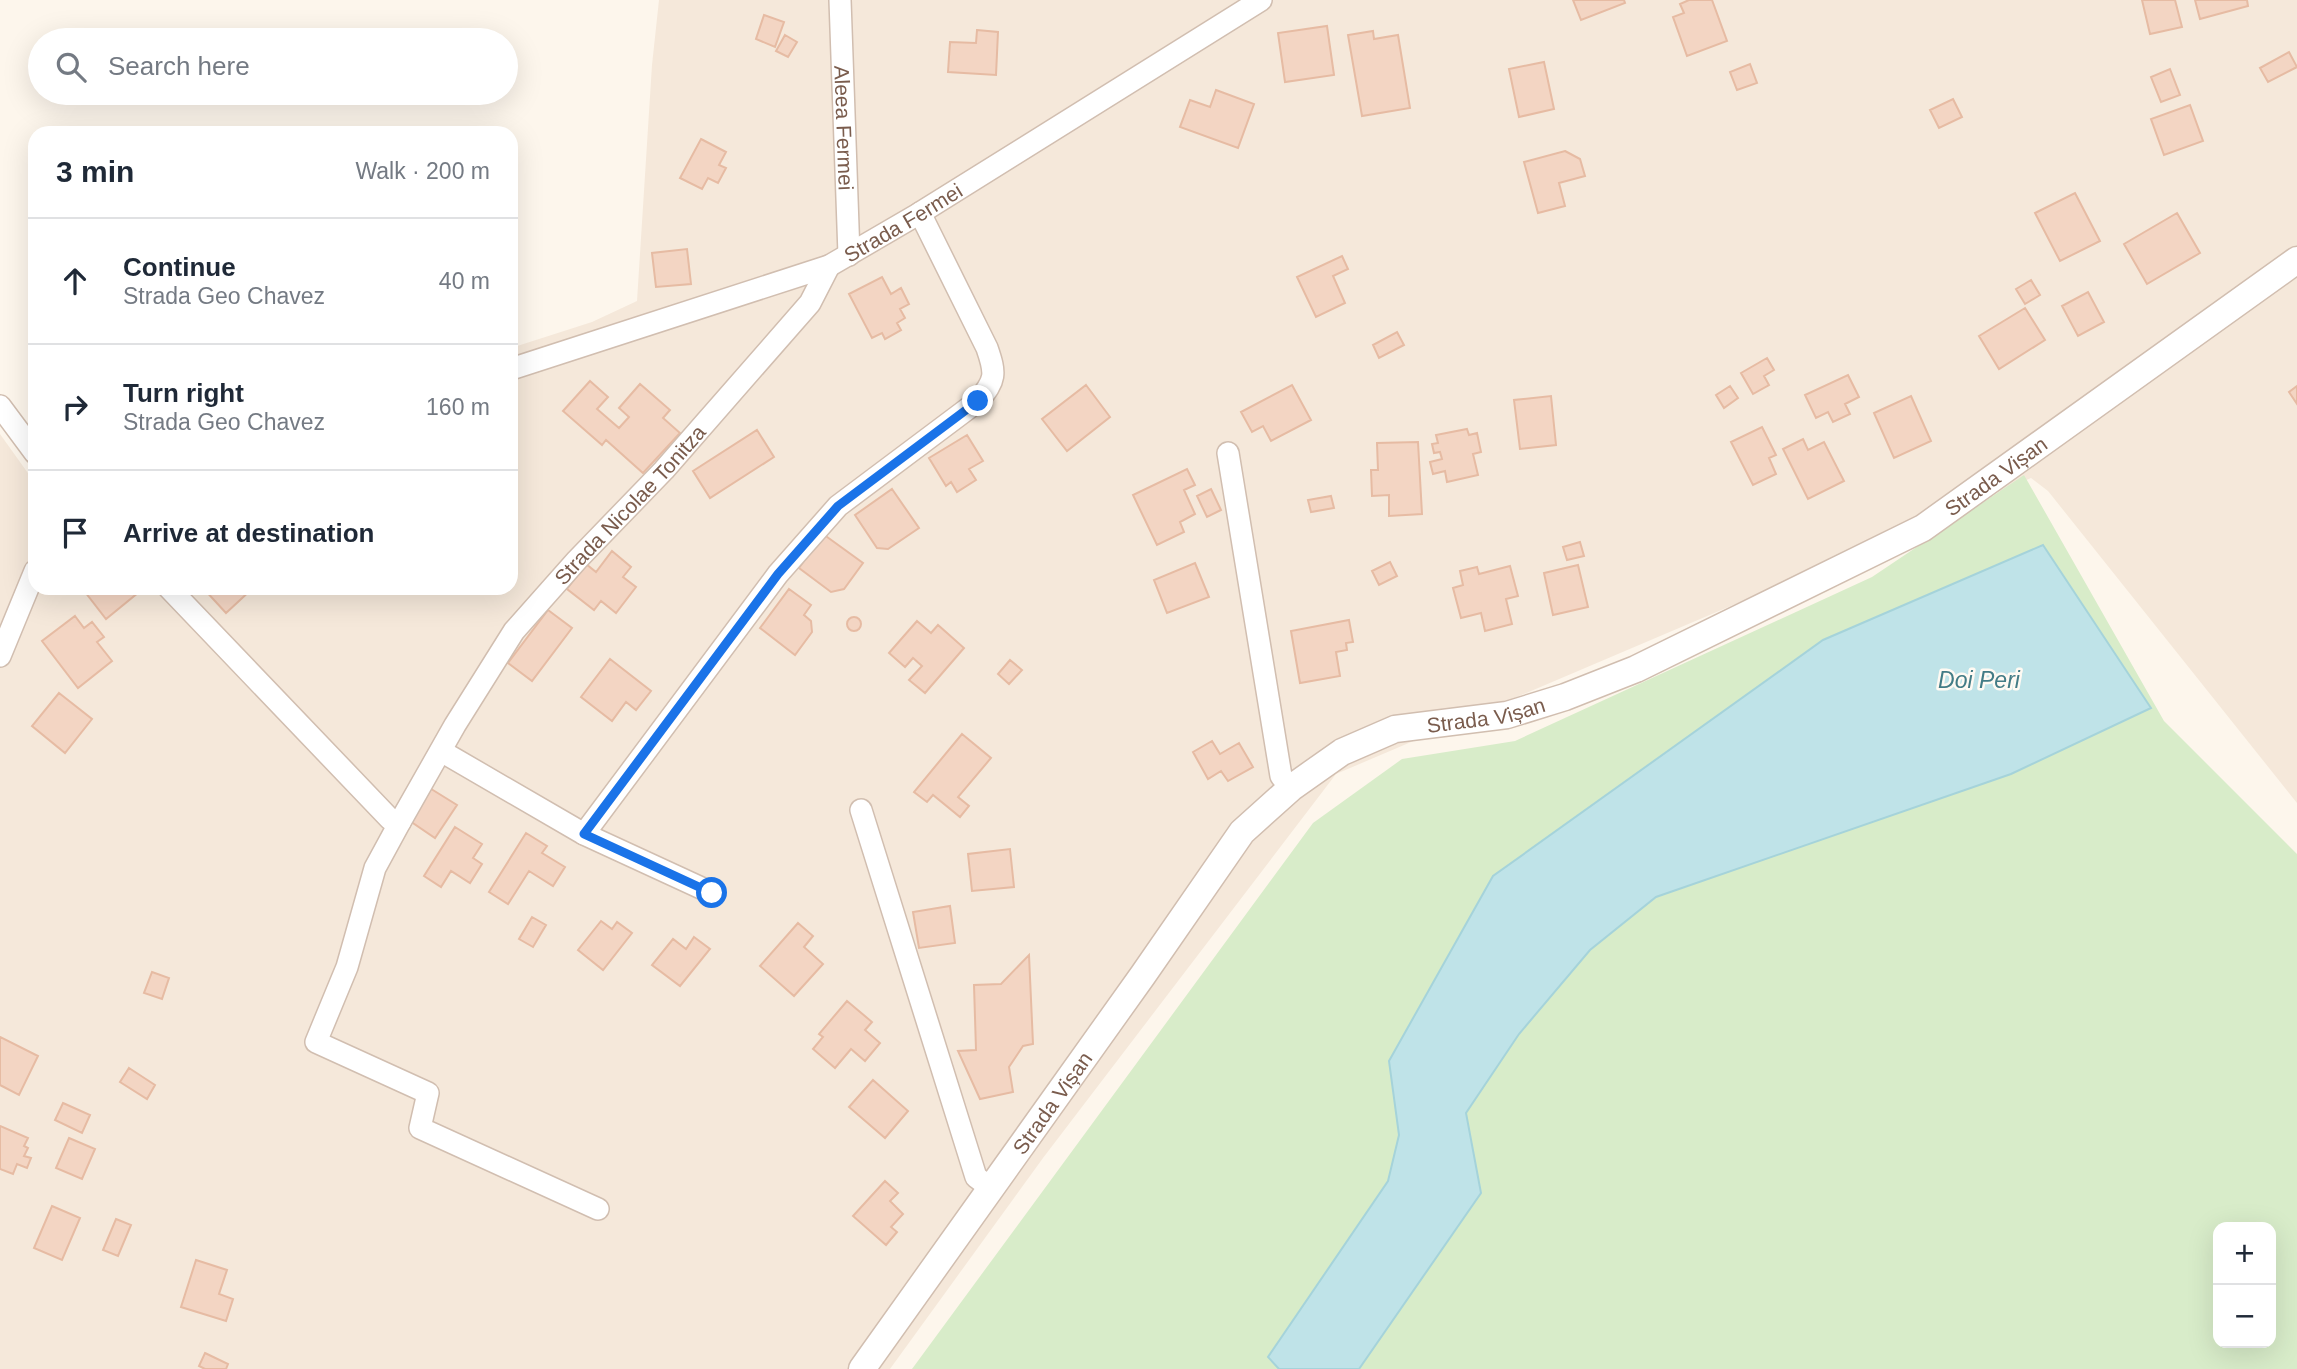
<!DOCTYPE html>
<meta charset="utf-8">
<style>
:root{--surface:#fff;--page:#f6f6f7;--text:#1f2937;--muted:#747a83;--line:#e0e1e3}
body{margin:0;font-family:Arial,sans-serif;background:var(--page);color:var(--text)}
.controls{position:absolute;right:21px;bottom:21px;display:grid;overflow:hidden;border-radius:14px;box-shadow:0 7px 28px #0002}
.controls button{width:63px;height:63px;display:grid;place-items:center;padding:0;border:0;border-bottom:2px solid var(--line);background:var(--surface);color:var(--text);font:35px sans-serif}
.stop{position:absolute;width:21px;height:21px;margin:-16px;border:5px solid #1a73e8;border-radius:50%;background:#fff}
.stop.end{background:#1a73e8;border-color:#fff;box-shadow:0 2px 7px #0008}
.list{margin:0;padding:0;list-style:none}
h2{display:flex;justify-content:space-between;align-items:center;height:91px;margin:0;padding:0 28px;font-size:30px}
h2 small{font-size:23px;font-weight:400;color:var(--muted)}
.list li{display:grid;grid-template-columns:46px 1fr auto;gap:21px;align-items:center;box-sizing:border-box;height:126px;padding:0 28px;border-top:2px solid var(--line)}
.list b{display:block;font-size:26px;white-space:nowrap}
.list p{margin:0;font-size:23px;white-space:nowrap;color:var(--muted)}
.list em{font-size:23px;font-style:normal;color:var(--muted)}
.icon{flex:none;width:38px;height:38px;fill:none;stroke:currentColor;stroke-width:2;stroke-linecap:round;stroke-linejoin:round}
.map{position:relative;flex:none;width:2297px;height:1369px;overflow:hidden}
.search{position:absolute;background:var(--surface);box-shadow:0 7px 28px #0002;left:28px;top:28px;width:490px;height:77px;display:flex;align-items:center;gap:18px;box-sizing:border-box;padding:0 24px;border-radius:38px;color:var(--muted);font-size:26px}
.panel{position:absolute;background:var(--surface);box-shadow:0 7px 28px #0002;left:28px;top:126px;width:490px;height:469px;border-radius:21px}
.map>svg:first-child{display:block}
.residential{fill:#f5e8da}
.green{fill:#d8ecc9;fill-rule:evenodd}
.water{fill:#bfe3e8;stroke:#a5d3da;stroke-width:2}
.building{fill:#f3d5c3;stroke:#e6bba3;stroke-width:2}
.lines{fill:none;stroke-linecap:round;stroke-linejoin:round}
.minor-casing{stroke:#d1beb0;stroke-width:24}
.tertiary-casing{stroke:#d1beb0;stroke-width:29}
.minor{stroke:#fff;stroke-width:21}
.tertiary{stroke:#fff;stroke-width:26}
.route{stroke:#1a73e8;stroke-width:9}
.labels{text-anchor:middle;dominant-baseline:central;stroke-width:5;stroke-linejoin:round;paint-order:stroke}
.street-label{font-size:21px;fill:#7a5c4d;stroke:#fffaf3}
.water-label{font-size:23px;font-style:italic;fill:#437c86;stroke:#fffaf3}
</style>
<div class="map">
<svg width="2297" height="1369" viewBox="0 0 2297 1369">
<rect width="100%" height="100%" fill="#fdf6ec"/>
<path class="residential" d="M 659,0 L 2297,0 L 2297,803 L 2048,491 L 2031,478 L 1336,774 L 1043,1158 L 890,1369 L 0,1369 L 0,434 L 35,483 L 35,588 L 511,588 L 511,348 L 592,322 L 637,301 L 652,65 Z"/>
<path class="green" d="M 2024,475 L 2164,721 L 2297,854 L 2297,1369 L 912,1369 L 1313,823 L 1402,759 L 1515,741 L 1872,577 ZM 2218,1227 L 2271,1227 L 2271,1343 L 2218,1343 Z"/>
<path class="water" d="M 2043,545 L 2151,708 L 2011,774 L 1656,897 L 1590,950 L 1519,1034 L 1466,1113 L 1481,1193 L 1359,1369 L 1279,1369 L 1268,1357 L 1388,1181 L 1399,1135 L 1389,1061 L 1493,876 L 1823,640 Z"/>
<path class="building" d="M 1573,0 L 1624,0 L 1625,3 L 1581,20 Z
M 1689,0 L 1712,0 L 1727,41 L 1687,56 L 1673,17 L 1684,13 L 1680,4 Z
M 2142,0 L 2175,0 L 2182,27 L 2150,34 Z
M 2195,0 L 2247,0 L 2248,6 L 2200,19 Z
M 764,15 L 784,22 L 775,47 L 756,39 Z
M 1327,26 L 1334,75 L 1285,82 L 1278,33 Z
M 977,30 L 998,32 L 996,75 L 948,72 L 950,42 L 976,43 Z
M 1373,31 L 1374,39 L 1398,35 L 1410,108 L 1362,116 L 1348,35 Z
M 785,35 L 797,42 L 788,57 L 776,51 Z
M 2289,52 L 2297,67 L 2268,82 L 2260,68 Z
M 1544,62 L 1554,109 L 1519,117 L 1509,69 Z
M 1750,64 L 1757,83 L 1737,90 L 1730,72 Z
M 2170,69 L 2180,95 L 2161,102 L 2151,77 Z
M 1216,90 L 1254,104 L 1238,148 L 1180,127 L 1190,100 L 1210,107 Z
M 1953,99 L 1962,117 L 1939,128 L 1930,110 Z
M 2190,105 L 2203,141 L 2164,155 L 2151,119 Z
M 701,139 L 726,152 L 719,165 L 726,168 L 718,183 L 708,178 L 702,189 L 680,178 Z
M 1565,151 L 1580,159 L 1585,176 L 1559,183 L 1565,206 L 1538,213 L 1524,162 Z
M 2075,193 L 2100,241 L 2060,261 L 2035,213 Z
M 2177,213 L 2200,253 L 2147,284 L 2124,244 Z
M 687,249 L 691,284 L 656,287 L 652,253 Z
M 1342,256 L 1348,269 L 1333,276 L 1345,303 L 1316,317 L 1297,277 Z
M 882,277 L 891,294 L 901,288 L 909,304 L 900,309 L 905,318 L 897,323 L 901,330 L 885,339 L 882,333 L 872,338 L 849,294 Z
M 2031,280 L 2040,295 L 2025,304 L 2016,289 Z
M 2088,292 L 2104,322 L 2078,336 L 2062,306 Z
M 2025,308 L 2045,340 L 1999,369 L 1979,336 Z
M 1397,332 L 1404,345 L 1379,358 L 1373,345 Z
M 1767,358 L 1774,370 L 1764,376 L 1769,385 L 1753,394 L 1741,373 Z
M 1848,375 L 1859,397 L 1845,404 L 1850,414 L 1833,422 L 1828,412 L 1816,418 L 1805,395 Z
M 590,381 L 608,397 L 597,409 L 619,428 L 629,417 L 619,408 L 640,384 L 670,410 L 663,418 L 680,433 L 643,473 L 606,440 L 602,445 L 563,411 Z
M 1086,385 L 1110,417 L 1067,451 L 1042,419 Z
M 1292,385 L 1311,420 L 1271,441 L 1263,426 L 1252,432 L 1241,412 Z
M 1730,386 L 1738,398 L 1724,408 L 1716,395 Z
M 2297,386 L 2297,404 L 2289,392 Z
M 1551,396 L 1556,445 L 1520,449 L 1514,400 Z
M 1911,396 L 1931,441 L 1894,458 L 1874,413 Z
M 1762,427 L 1776,455 L 1769,458 L 1776,474 L 1753,485 L 1731,442 Z
M 1467,429 L 1469,435 L 1477,433 L 1481,452 L 1473,454 L 1478,475 L 1447,482 L 1445,471 L 1433,474 L 1430,462 L 1442,459 L 1440,452 L 1434,453 L 1432,444 L 1438,443 L 1436,435 Z
M 757,430 L 774,457 L 710,498 L 693,471 Z
M 967,435 L 983,461 L 969,469 L 976,480 L 957,492 L 951,482 L 946,486 L 929,458 Z
M 1803,439 L 1808,450 L 1824,442 L 1844,481 L 1808,499 L 1783,449 Z
M 1418,442 L 1422,514 L 1389,516 L 1389,495 L 1372,496 L 1371,470 L 1378,470 L 1377,443 Z
M 1187,469 L 1195,485 L 1184,490 L 1195,514 L 1180,522 L 1184,532 L 1157,545 L 1133,495 Z
M 892,489 L 919,528 L 888,549 L 877,548 L 855,515 Z
M 1211,489 L 1221,510 L 1207,517 L 1197,496 Z
M 1331,496 L 1334,508 L 1311,512 L 1308,500 Z
M 823,534 L 863,563 L 844,589 L 831,592 L 799,568 Z
M 1580,542 L 1584,556 L 1567,560 L 1563,547 Z
M 612,551 L 631,567 L 623,577 L 636,587 L 616,613 L 601,601 L 594,610 L 567,589 L 586,564 L 596,572 Z
M 1390,562 L 1397,576 L 1379,585 L 1372,571 Z
M 1195,563 L 1209,597 L 1167,613 L 1154,580 Z
M 1578,565 L 1588,607 L 1553,615 L 1544,573 Z
M 1510,566 L 1518,596 L 1506,599 L 1512,624 L 1485,631 L 1481,613 L 1461,618 L 1453,588 L 1463,585 L 1460,571 L 1477,567 L 1479,574 Z
M 82,588 L 136,588 L 139,592 L 106,619 Z
M 203,588 L 253,588 L 226,613 Z
M 789,589 L 811,605 L 804,615 L 811,621 L 812,632 L 795,655 L 760,628 Z
M 548,610 L 572,628 L 532,681 L 508,663 Z
M 75,616 L 84,628 L 92,622 L 104,637 L 97,642 L 112,661 L 78,688 L 42,641 Z
M847 624a7 7 0 1 1 14 0a7 7 0 1 1-14 0Z
M 1349,620 L 1353,642 L 1346,643 L 1347,650 L 1336,652 L 1340,676 L 1300,683 L 1291,631 Z
M 917,621 L 931,633 L 938,625 L 964,648 L 925,693 L 909,680 L 922,666 L 913,658 L 905,667 L 889,653 Z
M 610,659 L 651,691 L 636,710 L 626,702 L 612,721 L 581,697 Z
M 1010,660 L 1022,670 L 1009,684 L 998,674 Z
M 59,693 L 92,719 L 65,753 L 32,726 Z
M 962,734 L 991,758 L 958,797 L 969,806 L 960,817 L 933,795 L 927,802 L 914,792 Z
M 1212,741 L 1220,754 L 1239,743 L 1253,767 L 1228,781 L 1221,771 L 1208,779 L 1193,752 Z
M 428,787 L 457,805 L 435,838 L 407,819 Z
M 455,827 L 482,844 L 473,858 L 482,864 L 470,883 L 451,871 L 441,887 L 424,876 Z
M 526,833 L 547,846 L 542,853 L 565,867 L 553,886 L 529,871 L 508,904 L 489,892 Z
M 1010,849 L 1014,887 L 972,891 L 968,854 Z
M 950,906 L 955,943 L 919,948 L 913,912 Z
M 532,917 L 546,925 L 533,947 L 519,939 Z
M 601,921 L 612,929 L 617,922 L 632,933 L 603,970 L 578,950 Z
M 798,923 L 813,936 L 804,947 L 823,964 L 794,996 L 760,966 Z
M 694,937 L 710,949 L 680,986 L 652,965 L 673,939 L 686,949 Z
M 1029,955 L 1033,1044 L 1023,1046 L 1009,1067 L 1013,1092 L 980,1099 L 958,1051 L 976,1050 L 974,985 L 1001,984 Z
M 152,972 L 169,978 L 162,999 L 144,993 Z
M 847,1001 L 872,1022 L 865,1030 L 880,1043 L 865,1061 L 851,1049 L 835,1068 L 813,1049 L 823,1037 L 819,1034 Z
M 0,1037 L 38,1056 L 19,1095 L 0,1085 Z
M 129,1068 L 155,1085 L 147,1099 L 120,1082 Z
M 873,1080 L 908,1111 L 885,1138 L 849,1107 Z
M 63,1103 L 90,1115 L 82,1133 L 55,1120 Z
M 0,1126 L 28,1138 L 24,1146 L 28,1148 L 24,1156 L 31,1158 L 27,1168 L 17,1164 L 13,1174 L 0,1169 Z
M 69,1138 L 95,1149 L 82,1179 L 56,1168 Z
M 885,1181 L 898,1193 L 890,1201 L 903,1214 L 891,1227 L 897,1232 L 886,1245 L 853,1216 Z
M 52,1206 L 80,1218 L 62,1260 L 34,1248 Z
M 116,1219 L 131,1225 L 118,1256 L 103,1250 Z
M 196,1260 L 227,1270 L 219,1294 L 233,1299 L 226,1321 L 181,1307 Z
M 205,1353 L 228,1364 L 226,1369 L 205,1369 L 199,1366 Z"/>
<g class="lines">
<defs>
<g id="minor">
<path id="s1" d="M 840,0 L 849,255"/>
<path id="s2" d="M 511,369 L 829,266 L 920,213 L 1261,0"/>
<path d="M 0,406 L 35,453"/>
<path d="M 1228,453 L 1281,776 L 1291,788"/>
<path id="s3" d="M 169,588 L 390,819 L 400,822 L 455,725 L 514,631 L 577,560 L 664,470 L 810,303 L 829,266"/>
<path d="M 0,656 L 35,571"/>
<path d="M 441,751 L 584,834 L 712,893"/>
<path d="M 861,810 L 976,1177 L 991,1188"/>
<path d="M 400,822 L 375,868 L 347,967 L 316,1042 L 428,1093 L 420,1128 L 598,1209"/>
<path d="M 584,834 L 778,574 L 838,506 L 978,401 C 996,380 996,374 987,348 L 920,213"/>
</g>
<g id="tertiary">
<path id="s4" d="M 862,1369 L 1143,975 L 1242,832 L 1291,788 L 1342,752 L 1395,729 L 1507,715 L 1565,697 L 1636,669 L 1923,528 L 2297,260"/>
</g>
</defs>
<use href="#minor" class="minor-casing"/>
<use href="#tertiary" class="tertiary-casing"/>
<use href="#minor" class="minor"/>
<use href="#tertiary" class="tertiary"/>
</g>
<g class="lines">
<path class="route" d="M 712,893 L 584,834 L 778,574 L 838,506 L 978,401"/>
</g>
<g class="labels">
<g class="street-label">
<text stroke="none"><textPath href="#s1" startOffset="128">Aleea Fermei</textPath></text>
<text stroke="none"><textPath href="#s2" startOffset="420">Strada Fermei</textPath></text>
<text stroke="none"><textPath href="#s4" startOffset="1503">Strada Vișan</textPath></text>
<text stroke="none"><textPath href="#s3" startOffset="724">Strada Nicolae Tonitza</textPath></text>
<text stroke="none"><textPath href="#s4" startOffset="936">Strada Vișan</textPath></text>
<text stroke="none"><textPath href="#s4" startOffset="327">Strada Vișan</textPath></text>
</g>
<g class="water-label">
<text x="1979" y="680">Doi Peri</text>
</g>
</g>
</svg>
<div class="controls">
<button>+</button>
<button>−</button>
</div>
<div class="stop" style="left:712px;top:893px"></div>
<div class="stop end" style="left:978px;top:401px"></div>
<div class="search"><svg class="icon" aria-label="search" viewBox="0 0 24 24"><circle cx="10" cy="10" r="6"/><path d="M15 15l6 6"/></svg>Search here</div>
<section class="panel">
<h2>3 min<small>Walk · 200 m</small></h2>
<ul class="list">
<li><svg class="icon" aria-label="ahead" viewBox="0 0 24 24"><path d="M12 20V5M6 11l6-6 6 6"/></svg><div><b>Continue</b><p>Strada Geo Chavez</p></div><em>40 m</em></li>
<li><svg class="icon" aria-label="right" viewBox="0 0 24 24"><path d="M7 20v-9h11M14 6l5 5-5 5"/></svg><div><b>Turn right</b><p>Strada Geo Chavez</p></div><em>160 m</em></li>
<li><svg class="icon" aria-label="arrive" viewBox="0 0 24 24"><path d="M6 21V4h12l-3 4 3 4H6"/></svg><div><b>Arrive at destination</b></div></li>
</ul>
</section>
</div>
